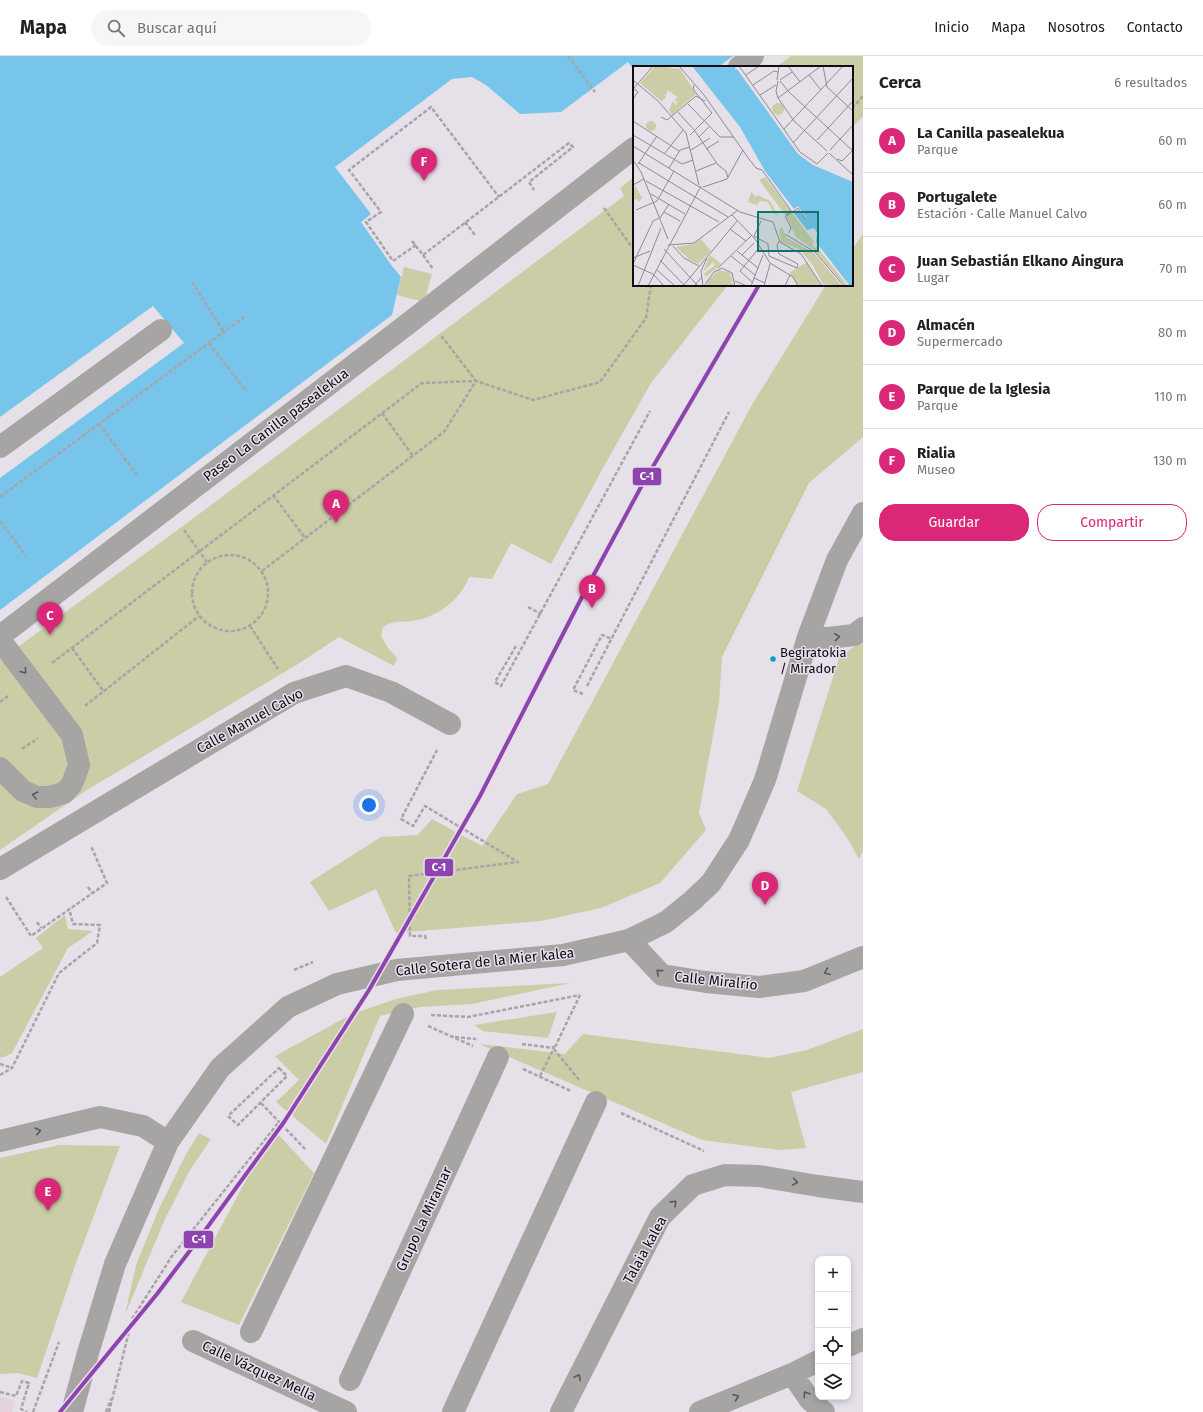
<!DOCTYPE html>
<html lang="es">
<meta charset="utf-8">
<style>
:root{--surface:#fff;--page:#f6f6f6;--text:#202124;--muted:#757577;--line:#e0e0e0;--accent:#db2777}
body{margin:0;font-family:"Fira Sans",sans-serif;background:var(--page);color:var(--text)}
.controls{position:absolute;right:12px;bottom:12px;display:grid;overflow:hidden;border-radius:8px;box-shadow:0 2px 6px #0003}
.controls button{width:36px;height:36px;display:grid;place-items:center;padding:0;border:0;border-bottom:1px solid var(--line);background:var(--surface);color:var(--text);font:20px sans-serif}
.you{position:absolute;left:369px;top:749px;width:14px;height:14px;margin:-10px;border:3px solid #fff;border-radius:50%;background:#1a73e8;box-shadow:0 0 0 6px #1a73e833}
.badge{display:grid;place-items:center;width:26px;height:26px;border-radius:50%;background:var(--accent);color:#fff;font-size:13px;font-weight:700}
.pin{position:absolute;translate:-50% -33px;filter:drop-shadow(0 1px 2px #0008)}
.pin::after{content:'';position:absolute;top:21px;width:14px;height:12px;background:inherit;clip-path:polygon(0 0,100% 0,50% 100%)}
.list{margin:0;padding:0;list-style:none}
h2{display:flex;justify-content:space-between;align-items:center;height:52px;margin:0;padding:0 16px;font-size:17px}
h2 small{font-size:13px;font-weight:400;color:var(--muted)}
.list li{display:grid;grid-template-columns:26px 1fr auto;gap:12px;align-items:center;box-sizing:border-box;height:64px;padding:0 16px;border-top:1px solid var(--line)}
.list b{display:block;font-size:15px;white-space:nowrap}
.list p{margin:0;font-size:13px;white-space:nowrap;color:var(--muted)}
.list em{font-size:13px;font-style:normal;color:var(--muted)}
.actions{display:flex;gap:8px;padding:12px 16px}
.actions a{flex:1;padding:9px 0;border:1px solid var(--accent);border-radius:16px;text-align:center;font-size:14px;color:var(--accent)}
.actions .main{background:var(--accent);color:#fff}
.icon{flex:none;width:22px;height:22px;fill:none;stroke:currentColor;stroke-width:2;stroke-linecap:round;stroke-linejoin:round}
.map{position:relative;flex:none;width:863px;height:1356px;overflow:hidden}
header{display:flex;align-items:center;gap:24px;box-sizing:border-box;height:56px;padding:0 20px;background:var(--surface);border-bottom:1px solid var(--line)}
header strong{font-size:19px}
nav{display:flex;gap:22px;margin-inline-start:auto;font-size:14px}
.search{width:280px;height:36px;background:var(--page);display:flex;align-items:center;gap:10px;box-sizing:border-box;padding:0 14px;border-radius:22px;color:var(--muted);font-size:15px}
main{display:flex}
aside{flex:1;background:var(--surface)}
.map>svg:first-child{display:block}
.education{fill:#e4d3db}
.green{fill:#cacda6}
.water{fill:#78c5ec}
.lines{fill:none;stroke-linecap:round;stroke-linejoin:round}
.path{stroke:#a8a4a7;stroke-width:2.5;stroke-dasharray:4 2;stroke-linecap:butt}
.minor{stroke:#a7a4a4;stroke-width:22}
.rail-1-casing{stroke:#e7ddeb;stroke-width:7}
.rail-1{stroke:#8e44ad;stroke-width:4}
.oneway{stroke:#5c585a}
.bus-dot{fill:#01a1c5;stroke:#e7ddeb;stroke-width:1.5}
.labels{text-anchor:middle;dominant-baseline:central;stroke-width:3;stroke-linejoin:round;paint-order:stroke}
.bus-label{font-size:13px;fill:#100c11;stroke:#e7ddeb;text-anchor:start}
.street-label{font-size:14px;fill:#100c11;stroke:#e7ddeb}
.inset-river{fill:none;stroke:#78c5ec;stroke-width:2}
.inset-road{fill:none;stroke:#908b92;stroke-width:1}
.view{fill:#0f766e;fill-opacity:0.15;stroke:#0f766e;stroke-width:2}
.inset-edge{fill:none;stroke:#100c11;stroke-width:2}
.line-badge{stroke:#e7ddeb;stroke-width:1.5}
.badge-label{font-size:11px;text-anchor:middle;font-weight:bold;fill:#fff}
</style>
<header>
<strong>Mapa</strong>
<div class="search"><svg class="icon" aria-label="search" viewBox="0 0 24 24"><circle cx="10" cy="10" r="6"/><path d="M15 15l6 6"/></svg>Buscar aquí</div>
<nav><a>Inicio</a><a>Mapa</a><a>Nosotros</a><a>Contacto</a></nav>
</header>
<main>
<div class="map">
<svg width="863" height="1356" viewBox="0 0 863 1356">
<rect width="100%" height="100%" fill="#e6e0e8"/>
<path class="education" d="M 0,1341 L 15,1344 L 12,1356 L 0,1356 Z"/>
<path class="green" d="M 791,0 L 863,0 L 863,60 L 852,72 L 852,11 L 776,11 Z
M 634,121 L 634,229 L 728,229 L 651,327 L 604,410 L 551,508 L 511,487 L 492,523 L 469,521 C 460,545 437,561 413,565 C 398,567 397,563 383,571 L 381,580 L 388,592 L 397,602 L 394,610 L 339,581 L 298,608 L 87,734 L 0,794 L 0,604 L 191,464 L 624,140 L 620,132 Z
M 863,178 L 863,381 L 809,427 L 722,601 L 719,646 L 699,757 L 706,774 L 660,827 L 601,852 L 541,865 L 396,877 L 376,833 L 329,855 L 310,826 L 381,781 L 418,779 L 432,763 L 482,790 L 517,738 L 548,728 L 753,347 L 826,229 L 852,229 L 852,193 Z
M 404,211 L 432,218 L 424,246 L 397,239 Z
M 863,584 L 863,794 L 859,803 L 846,780 L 826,753 L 797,735 L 839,602 Z
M 65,859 L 68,873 L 93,875 L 68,892 L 12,997 L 2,1002 L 0,1001 L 0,921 L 43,892 L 36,882 Z
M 571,927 L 472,948 L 420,951 L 380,960 L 326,1088 L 276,1046 L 299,1024 L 275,1000 L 352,958 L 396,943 L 437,934 Z
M 557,956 L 548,982 L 483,975 L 474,969 Z
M 863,973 L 863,1016 L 791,1036 L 806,1092 L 779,1094 L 702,1084 L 479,988 L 565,998 L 583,978 L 769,1002 L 807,994 Z
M 273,1073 L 314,1117 L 239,1269 L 181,1246 Z
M 199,1077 L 211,1083 L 190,1114 L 164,1165 L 125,1259 L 136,1209 L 158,1155 L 185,1100 Z
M 59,1089 L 120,1090 L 76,1207 L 37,1322 L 18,1317 L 0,1318 L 0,1102 Z"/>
<path class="water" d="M 0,0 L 733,0 L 718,11 L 634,11 L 634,14 L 628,6 L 561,56 L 520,58 L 486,29 L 472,21 L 452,23 L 335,111 L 371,158 L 361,166 L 392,210 L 401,221 L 392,259 L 0,554 L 0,422 L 184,287 L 153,250 L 0,361 Z"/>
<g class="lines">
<path class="path" d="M 568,0 L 595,36
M 852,52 L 863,40
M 604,152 L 634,194
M 465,166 L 475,179
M 412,185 L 423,199 L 569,87 L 573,91 L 529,126 L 534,134
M 416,189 L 393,205 L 366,166 L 381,156 L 349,114 L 431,51 L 499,141
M 423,199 L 433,213
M 192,226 L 224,276
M 209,287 L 246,335
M 382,357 L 413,400
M 99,368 L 137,419
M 273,439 L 305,482
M 0,441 L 244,261
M 0,465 L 26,500
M 184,474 L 207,506
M192 537a38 38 0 1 1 76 0a38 38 0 1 1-76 0Z
M 262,515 L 444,376 L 476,325 L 440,278
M 528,551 L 541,558
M 250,570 L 278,613
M 516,590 L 495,626 L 501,630 L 650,355
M 72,592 L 104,636
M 52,607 L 422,327 L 476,325 L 533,344 L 600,326 L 646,262 L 651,229
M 587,630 L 729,356
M 583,638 L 573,634 L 602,579 L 612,583
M 0,646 L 8,640
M 85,650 L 199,560
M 22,693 L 38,682
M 88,831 L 92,837
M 6,841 L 31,880 L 107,827 L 91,790
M 37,866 L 41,872
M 426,883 L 425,880 L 410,880 L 409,820 L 518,806 L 425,750 L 413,770 L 401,763 L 437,694
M 294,914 L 313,906
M 431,959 L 468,961 L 580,939
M 428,970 L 473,990
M 455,981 L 476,983
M 522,988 L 553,992 L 554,990
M 0,1008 L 12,1012
M 279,1012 L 287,1020 L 238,1069 L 228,1060 Z
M 523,1013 L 571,1035
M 0,1019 L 12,1012 L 59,917 L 97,887 L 100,869 L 73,868 L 69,852
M 540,1020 L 554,992
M 579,1024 L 554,993 L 580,939
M 261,1047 L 306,1094
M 621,1057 L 704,1095
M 0,1336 L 16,1340 L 22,1325 L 29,1327 L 21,1353 L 27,1356
M 33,1356 L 59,1286
M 106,1356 L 111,1343
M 109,1356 L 132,1263 L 172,1200 L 279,1066"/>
<path class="minor" d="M 739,11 L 753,0
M 0,391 L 161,274
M 0,580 L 405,270 L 634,92
M 808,581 L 828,582 L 854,579 L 863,572
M 0,584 L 72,679 L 79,709 L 72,728 L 64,737 L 49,741 L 37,741 L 23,735 L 0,712
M 0,813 L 294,637 L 346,620 L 391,636 L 450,668
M 629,884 L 662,919 L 706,926 L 759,931 L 804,925 L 863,901
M 0,1085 L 100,1061 L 143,1070 L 168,1086
M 251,1276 L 403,958
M 193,1285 L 346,1356
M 848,1290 L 863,1283
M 792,1318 L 810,1344 L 824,1356
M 350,1324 L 498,1001
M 72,1356 L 88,1297 L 115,1208 L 168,1086 L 220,1012 L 288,951 L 337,928 L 397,914 L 563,899 L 629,884 L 666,866 L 692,845 L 711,827 L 739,784 L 765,724 L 808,581 L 837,504 L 863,457
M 453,1356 L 596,1046
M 561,1356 L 660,1161 L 693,1129 L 725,1119 L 759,1120 L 818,1130 L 863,1136
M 700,1356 L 792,1318 L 818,1305"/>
<defs>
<path id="rail-1" d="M 60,1356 L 157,1238 L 201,1180 L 284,1066 L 369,934 L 480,740 L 585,535 L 641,431 L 759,229"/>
</defs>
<use href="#rail-1" class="rail-1-casing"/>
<use href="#rail-1" class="rail-1"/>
</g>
<defs><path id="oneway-chevron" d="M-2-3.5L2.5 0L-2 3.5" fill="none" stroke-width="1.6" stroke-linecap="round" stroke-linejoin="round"/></defs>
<g class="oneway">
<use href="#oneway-chevron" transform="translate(837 581) rotate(-5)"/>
<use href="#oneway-chevron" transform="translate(24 615) rotate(52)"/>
<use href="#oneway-chevron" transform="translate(35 739) rotate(-166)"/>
<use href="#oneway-chevron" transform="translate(659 916) rotate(-140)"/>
<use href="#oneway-chevron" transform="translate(827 916) rotate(158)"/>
<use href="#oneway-chevron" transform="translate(38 1075) rotate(-13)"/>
<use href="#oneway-chevron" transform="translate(795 1126) rotate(10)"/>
<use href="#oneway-chevron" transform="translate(674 1147) rotate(-44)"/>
<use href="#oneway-chevron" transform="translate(578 1321) rotate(-63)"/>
<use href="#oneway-chevron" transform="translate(806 1338) rotate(-124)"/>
<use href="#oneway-chevron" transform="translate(736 1341) rotate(-22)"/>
</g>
<circle class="bus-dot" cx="773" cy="603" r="3.5"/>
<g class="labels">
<g class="bus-label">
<text x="780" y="596">Begiratokia<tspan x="780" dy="16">/ Mirador</tspan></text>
</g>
<g class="street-label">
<text transform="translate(276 369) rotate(-37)">Paseo La Canilla pasealekua</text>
<text transform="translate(250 665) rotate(-29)">Calle Manuel Calvo</text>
<text transform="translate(485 906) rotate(-6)">Calle Sotera de la Mier kalea</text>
<text transform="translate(716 925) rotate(6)">Calle Miralrío</text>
<text transform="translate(424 1163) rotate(-65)">Grupo La Miramar</text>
<text transform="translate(645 1194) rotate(-61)">Talaia kalea</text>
<text transform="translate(259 1315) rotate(25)">Calle Vázquez Mella</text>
</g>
</g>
<g transform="translate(633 10)">
<rect width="220" height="220" fill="#e6e0e8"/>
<path d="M 22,0 L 47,3 L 63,28 L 39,49 L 36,44 L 40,35 L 43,40 L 44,35 L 41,34 L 45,31 L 34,24 L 34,29 L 31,28 L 33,32 L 28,35 L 7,17 ZM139 43a6 6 0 1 1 12 0a6 6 0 1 1-12 0ZM13 60a5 5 0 1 1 10 0a5 5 0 1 1-10 0ZM 132,111 L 181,176 L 179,178 L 182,182 L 184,181 L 215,220 L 212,220 L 181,184 L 163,171 L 153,150 L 126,114 ZM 2,119 L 9,132 L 6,136 L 4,133 L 0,134 ZM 118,126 L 123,131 L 125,129 L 137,135 L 146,151 L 140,146 L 135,136 L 127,135 L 124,139 L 115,136 ZM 149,160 L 153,171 L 181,187 L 209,220 L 190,218 L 179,198 L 166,183 L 148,176 L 146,164 ZM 68,173 L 78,185 L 65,198 L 56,193 L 43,181 L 60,178 ZM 77,189 L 88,198 L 73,211 L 71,208 L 82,199 L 80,196 L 70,206 ZM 174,196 L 188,220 L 166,220 L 156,207 ZM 86,204 L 96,206 L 100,215 L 97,217 L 101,217 L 101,220 L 74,220 L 75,214 Z" fill="#cacda6"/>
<path d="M 59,0 L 103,0 L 102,4 L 104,3 L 165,88 L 180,99 L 220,116 L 220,220 L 217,220 L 183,176 L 184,167 L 181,162 L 174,164 L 160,146 L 164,144 L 174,153 L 165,140 L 161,143 L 132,105 L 107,61 Z" fill="#78c5ec"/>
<path class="inset-river" d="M 82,0 L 118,50 L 138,94 L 138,110 L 157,113 L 220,138M 132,103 L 159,81"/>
<path class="inset-road" d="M 46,0 L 71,29 L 116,93 L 123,102 L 129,104 L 159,146M 106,0 L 167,86 L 184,98 L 195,87M 155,0 L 167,16M 190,0 L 194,21 L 220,45M 113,9 L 126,0M 176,9 L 188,24M 0,14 L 25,35 L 53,67 L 66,119M 144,14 L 146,0M 147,14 L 159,6M 145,15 L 143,25 L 145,32 L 188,0M 147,15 L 156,26 L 220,85M 120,19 L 141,5 L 145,6M 1,22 L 20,0M 127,29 L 143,19M 145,32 L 161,55 L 194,85M 0,33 L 5,26 L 0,22M 55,38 L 87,71 L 101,71M 45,46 L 62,65 L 85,99 L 93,105 L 95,112M 28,51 L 34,54 L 63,30 L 72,35M 0,55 L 46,85M 151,63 L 210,0M 172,64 L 220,12M 0,69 L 49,98 L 60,94M 57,69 L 79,47 L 60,23 L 61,19M 66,71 L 76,61M 184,74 L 220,35M 160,77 L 172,64M 0,80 L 107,146 L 140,156 L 147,176 L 168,188 L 189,220M 73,83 L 86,75M 58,84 L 77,72M 197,84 L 220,59M 32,87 L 50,64M 196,87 L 220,109M 204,93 L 209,95 L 220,84M 0,94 L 8,106 L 35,173M 6,97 L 95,151M 5,98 L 24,70M 36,102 L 47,84 L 57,81M 63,105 L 83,97M 13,115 L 86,156M 0,119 L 11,113M 70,121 L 94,113 L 110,84M 18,128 L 52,148M 3,144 L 24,135 L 41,105M 157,144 L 153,150 L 165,142 L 173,154M 31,146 L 47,155M 99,149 L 122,173 L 137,197 L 160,211 L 165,220M 152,150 L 158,162 L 156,167M 27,152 L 36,138M 97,163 L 113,175M 152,168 L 182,186 L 211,220M 121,170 L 135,178 L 136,190 L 164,202 L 165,198 L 146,188 L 144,180 L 146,175M 121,170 L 128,155M 35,179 L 61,177 L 105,144M 40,180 L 51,192 L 66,200M 31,183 L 65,220M 104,185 L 125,202M 109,189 L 121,177M 98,190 L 122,209M 0,192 L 17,185M 27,194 L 51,219M 0,198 L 20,155 L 26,152M 0,199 L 20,208 L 31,220M 85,202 L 119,169M 24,204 L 42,220M 121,212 L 132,217M 102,215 L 114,220M 119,216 L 107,205 L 126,182M 5,220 L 28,162M 15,220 L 68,120M 50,220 L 104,155M 61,220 L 69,211M 70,220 L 68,205 L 74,192M 71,220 L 81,206 L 89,202 L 99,207 L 102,220M 118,220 L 130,189M 131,220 L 137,198M 152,220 L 157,209"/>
<path class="view" d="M 125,146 L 185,146 L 185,185 L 125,185 Z"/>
<rect width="220" height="220" class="inset-edge"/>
</g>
<g class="line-badge">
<rect x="632" y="411" width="30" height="19" rx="4" fill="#8e44ad"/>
<rect x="424" y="802" width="30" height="19" rx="4" fill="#8e44ad"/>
<rect x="183" y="1174" width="31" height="19" rx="4" fill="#8e44ad"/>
</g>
<g class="badge-label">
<text x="647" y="424">C-1</text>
<text x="439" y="815">C-1</text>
<text x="199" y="1187">C-1</text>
</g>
</svg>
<div class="controls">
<button>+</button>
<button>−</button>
<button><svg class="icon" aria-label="locate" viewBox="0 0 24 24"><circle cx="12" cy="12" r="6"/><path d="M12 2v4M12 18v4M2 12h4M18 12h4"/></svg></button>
<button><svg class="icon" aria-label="layers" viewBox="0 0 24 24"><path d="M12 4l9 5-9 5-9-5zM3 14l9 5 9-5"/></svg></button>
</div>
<div class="you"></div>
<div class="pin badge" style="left:336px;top:467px">A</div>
<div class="pin badge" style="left:592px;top:552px">B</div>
<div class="pin badge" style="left:50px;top:579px">C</div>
<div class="pin badge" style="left:765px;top:849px">D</div>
<div class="pin badge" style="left:48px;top:1155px">E</div>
<div class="pin badge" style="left:424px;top:125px">F</div>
</div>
<aside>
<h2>Cerca<small>6 resultados</small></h2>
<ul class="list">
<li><span class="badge">A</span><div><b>La Canilla pasealekua</b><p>Parque</p></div><em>60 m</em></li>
<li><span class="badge">B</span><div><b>Portugalete</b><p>Estación · Calle Manuel Calvo</p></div><em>60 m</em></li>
<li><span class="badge">C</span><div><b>Juan Sebastián Elkano Aingura</b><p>Lugar</p></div><em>70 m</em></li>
<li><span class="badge">D</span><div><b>Almacén</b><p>Supermercado</p></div><em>80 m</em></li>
<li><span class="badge">E</span><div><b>Parque de la Iglesia</b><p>Parque</p></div><em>110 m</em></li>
<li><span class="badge">F</span><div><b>Rialia</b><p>Museo</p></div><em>130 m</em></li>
</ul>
<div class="actions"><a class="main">Guardar</a><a>Compartir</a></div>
</aside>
</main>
